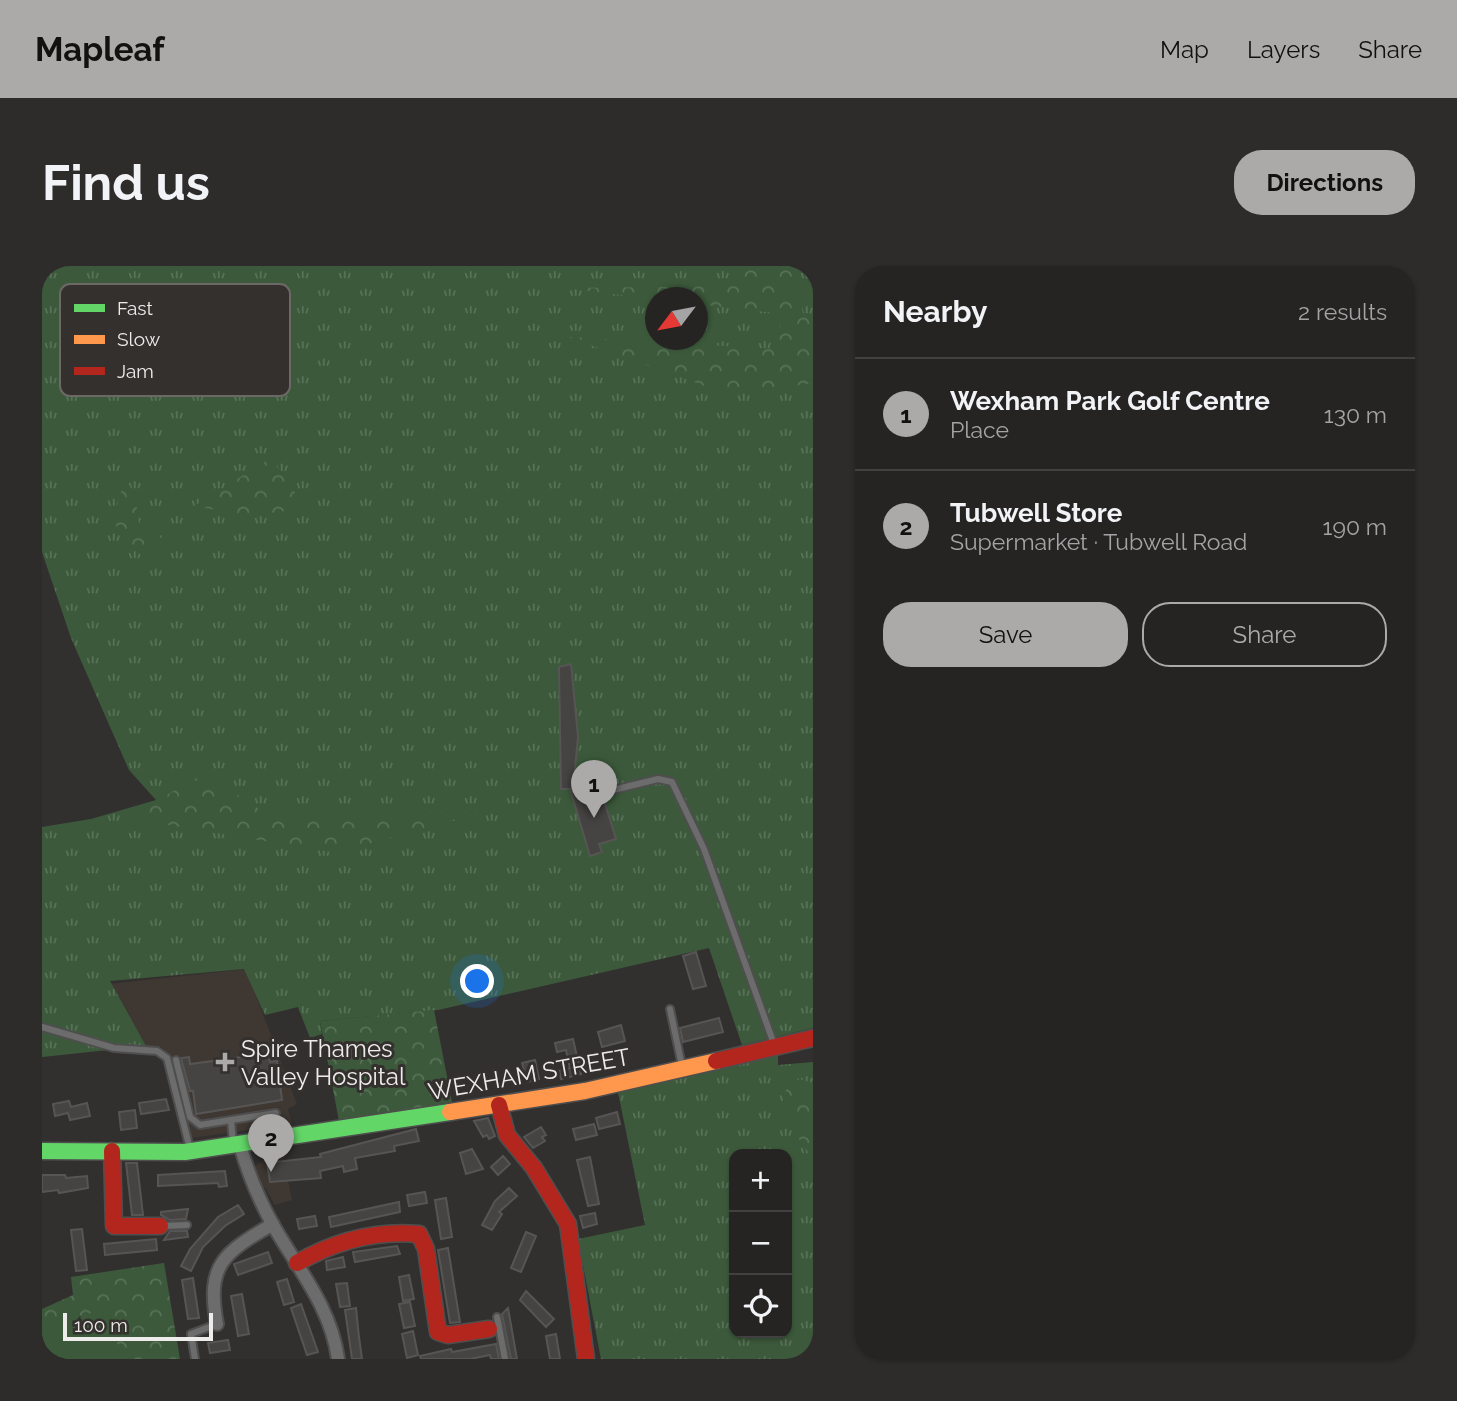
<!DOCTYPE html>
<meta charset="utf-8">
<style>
:root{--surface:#262423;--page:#2e2c2b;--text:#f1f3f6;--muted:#a4a4a6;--line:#424141;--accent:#acaaa9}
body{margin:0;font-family:Raleway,sans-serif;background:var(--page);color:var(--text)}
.controls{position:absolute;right:21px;bottom:21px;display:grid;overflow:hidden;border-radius:14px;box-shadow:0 2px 5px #0004}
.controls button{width:63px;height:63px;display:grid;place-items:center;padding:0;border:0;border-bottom:2px solid var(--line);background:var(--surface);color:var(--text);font:35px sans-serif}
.compass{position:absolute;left:603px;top:21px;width:63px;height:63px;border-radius:50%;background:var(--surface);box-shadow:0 2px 5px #0004;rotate:238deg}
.scale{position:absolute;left:21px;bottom:18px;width:150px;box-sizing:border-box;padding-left:7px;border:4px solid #eeecea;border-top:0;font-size:19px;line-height:24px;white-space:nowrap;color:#eeecea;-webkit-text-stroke:5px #33302e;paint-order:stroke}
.you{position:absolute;left:436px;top:716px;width:24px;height:24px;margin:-18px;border:5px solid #fff;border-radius:50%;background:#1a73e8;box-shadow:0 0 0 10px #1a73e833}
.badge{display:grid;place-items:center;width:46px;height:46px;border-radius:50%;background:var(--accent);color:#111;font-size:23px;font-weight:700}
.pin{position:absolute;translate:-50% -58px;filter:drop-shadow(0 2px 4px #0008)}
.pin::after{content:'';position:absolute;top:37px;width:24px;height:21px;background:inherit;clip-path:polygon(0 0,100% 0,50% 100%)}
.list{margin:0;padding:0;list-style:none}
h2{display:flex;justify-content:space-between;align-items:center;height:91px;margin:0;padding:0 28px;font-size:30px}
h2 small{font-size:23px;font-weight:400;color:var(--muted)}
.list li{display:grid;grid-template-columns:46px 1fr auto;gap:21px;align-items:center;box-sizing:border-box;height:112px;padding:0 28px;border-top:2px solid var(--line)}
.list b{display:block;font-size:26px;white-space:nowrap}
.list p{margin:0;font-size:23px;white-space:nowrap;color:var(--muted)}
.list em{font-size:23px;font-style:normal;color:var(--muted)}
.actions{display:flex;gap:14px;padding:21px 28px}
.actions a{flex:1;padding:16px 0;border:2px solid var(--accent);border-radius:28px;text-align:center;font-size:24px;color:var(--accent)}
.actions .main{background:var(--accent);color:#111}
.icon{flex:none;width:38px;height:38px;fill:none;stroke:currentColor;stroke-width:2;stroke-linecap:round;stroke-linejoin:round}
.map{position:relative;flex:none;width:771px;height:1093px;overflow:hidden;border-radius:28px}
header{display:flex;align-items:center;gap:42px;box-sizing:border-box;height:98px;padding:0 35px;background:var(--accent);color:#111}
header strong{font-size:33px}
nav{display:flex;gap:38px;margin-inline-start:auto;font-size:24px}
.intro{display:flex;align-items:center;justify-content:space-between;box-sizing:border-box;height:168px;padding:0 42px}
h1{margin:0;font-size:49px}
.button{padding:18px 32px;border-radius:28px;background:var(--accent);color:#111;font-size:24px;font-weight:700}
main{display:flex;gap:42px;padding:0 42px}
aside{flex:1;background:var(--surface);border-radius:28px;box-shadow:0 2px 5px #0004}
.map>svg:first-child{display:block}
.built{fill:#3e3732}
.grass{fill:url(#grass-tufts);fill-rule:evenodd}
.forest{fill:url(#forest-crowns)}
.garden{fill:#3c5a3b}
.building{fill:#454443;stroke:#565554;stroke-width:2}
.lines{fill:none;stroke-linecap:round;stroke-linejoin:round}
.lane-casing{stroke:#4f4e4e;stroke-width:10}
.street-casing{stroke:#4f4e4e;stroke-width:16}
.fast-casing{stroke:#4f4e4e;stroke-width:19}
.slow-casing{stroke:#4f4e4e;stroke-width:19}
.jam-casing{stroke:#4f4e4e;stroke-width:19}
.lane{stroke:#6d6c6c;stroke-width:6}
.street{stroke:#6d6c6c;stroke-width:12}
.fast{stroke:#63d668;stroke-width:16}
.slow{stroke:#ff974d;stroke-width:16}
.jam{stroke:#b3261e;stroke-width:16}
.poi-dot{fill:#acaaa9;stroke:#33302e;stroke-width:2.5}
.labels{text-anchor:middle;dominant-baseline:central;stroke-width:6;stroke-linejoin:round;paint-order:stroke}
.poi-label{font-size:24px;fill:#eeecea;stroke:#33302e;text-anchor:start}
.street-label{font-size:24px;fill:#eeecea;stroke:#33302e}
.key{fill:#33302e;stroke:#6b6866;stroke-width:2}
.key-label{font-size:19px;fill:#eeecea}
</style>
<header>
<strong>Mapleaf</strong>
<nav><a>Map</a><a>Layers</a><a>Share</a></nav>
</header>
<div class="intro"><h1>Find us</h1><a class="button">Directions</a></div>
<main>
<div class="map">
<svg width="771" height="1093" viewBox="0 0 771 1093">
<defs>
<pattern id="grass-tufts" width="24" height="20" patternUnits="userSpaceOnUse" patternTransform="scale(1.75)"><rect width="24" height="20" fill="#3c5a3b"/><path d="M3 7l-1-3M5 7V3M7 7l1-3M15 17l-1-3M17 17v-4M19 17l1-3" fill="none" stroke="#587258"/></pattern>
<pattern id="forest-crowns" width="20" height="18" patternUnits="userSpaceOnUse" patternTransform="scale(1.75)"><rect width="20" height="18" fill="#3c5a3b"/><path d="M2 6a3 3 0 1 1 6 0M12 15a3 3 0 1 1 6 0" fill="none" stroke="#587258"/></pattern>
</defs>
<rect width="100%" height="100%" fill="#32302f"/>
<path class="built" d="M 204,703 L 255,838 L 246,843 L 250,858 L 150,872 L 134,808 L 120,781 L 105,782 L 67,718 Z
M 240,885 L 250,934 L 233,939 L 223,922 L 215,918 L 212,902 L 230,886 Z"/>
<path class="grass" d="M 0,0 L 771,0 L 771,762 L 700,779 L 667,682 L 396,744 L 278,755 L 280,768 L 268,772 L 256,741 L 223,749 L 202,703 L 68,715 L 104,780 L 0,791 L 0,561 L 49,553 L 114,534 L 87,504 L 29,372 L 0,286 ZM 614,32 L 656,32 L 656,74 L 614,74 Z
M 736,786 L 736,799 L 771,796 L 771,1093 L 559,1093 L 536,973 L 603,959 L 576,826 ZM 692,888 L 745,888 L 745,1067 L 692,1067 Z"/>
<path class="forest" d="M 698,0 L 748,0 L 762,50 L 771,54 L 771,117 L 688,129 L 526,71 L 734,83 L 741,48 L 656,38 L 656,32 L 613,33 L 522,22 L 696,20 Z
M 229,192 L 264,242 L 208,250 L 152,240 Z
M 83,213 L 93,228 L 99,271 L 115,266 L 125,282 L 103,292 C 66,263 69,257 83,213 Z
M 163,507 L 223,547 L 438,546 L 295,587 L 84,552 Z
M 392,744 L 410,836 L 297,855 L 278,755 Z
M 748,810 L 771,817 L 771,893 L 755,870 L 740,837 Z
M 122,997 L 138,1093 L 0,1093 L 0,1043 L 31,1029 L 29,1011 Z"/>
<path class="garden" d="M 66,1042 L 79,1093 L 0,1093 L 0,1062 Z"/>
<path class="building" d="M 529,398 L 536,471 L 531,523 L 519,523 L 517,401 Z
M 543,522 L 546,532 L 558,528 L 561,531 L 574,573 L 557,578 L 560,586 L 548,590 L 529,526 Z
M 654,686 L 664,720 L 651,723 L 641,690 Z
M 677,752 L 681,766 L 641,776 L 638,762 Z
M 579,759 L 583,775 L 560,781 L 556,766 Z
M 531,773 L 539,808 L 519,813 L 517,805 L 528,802 L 524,784 L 515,786 L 513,777 Z
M 214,789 L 215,794 L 227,792 L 228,796 L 235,795 L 240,834 L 154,848 L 151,825 L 148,825 L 139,792 L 147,791 L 148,798 Z
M 493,794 L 497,813 L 485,816 L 480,797 Z
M 124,833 L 127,844 L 99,848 L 97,837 Z
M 27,835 L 29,841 L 45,837 L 48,850 L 28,854 L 26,847 L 13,850 L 11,838 Z
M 93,844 L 95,862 L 79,864 L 77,846 Z
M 575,846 L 578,858 L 557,863 L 554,852 Z
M 446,852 L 453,870 L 447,873 L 445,869 L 441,871 L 432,855 Z
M 552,858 L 555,869 L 534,874 L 531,863 Z
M 499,861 L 504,869 L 500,871 L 503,875 L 491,882 L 482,871 Z
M 374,863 L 377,875 L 352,880 L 353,885 L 313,892 L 315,903 L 302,906 L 301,900 L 278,905 L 279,912 L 228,916 L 225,897 L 279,891 L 278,888 Z
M 430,883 L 441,903 L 424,908 L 418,887 Z
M 461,890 L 468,898 L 456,909 L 449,901 Z
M 548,891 L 557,938 L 546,940 L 535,894 Z
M 84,897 L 95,897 L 101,949 L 90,949 Z
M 183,905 L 185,920 L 177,921 L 176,917 L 116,920 L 116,909 Z
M 0,909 L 23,909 L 24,912 L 45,910 L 46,922 L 17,927 L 16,924 L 0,926 Z
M 467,922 L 475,930 L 457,946 L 460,948 L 450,964 L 440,959 L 453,935 Z
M 383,926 L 385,937 L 367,940 L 365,929 Z
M 404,932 L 410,971 L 399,973 L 393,934 Z
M 357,936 L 358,946 L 289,961 L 287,951 Z
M 196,939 L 202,948 L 183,960 L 161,981 L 149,1005 L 139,1000 L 148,983 L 176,951 Z
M 146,943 L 144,953 L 128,954 L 119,949 L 119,946 Z
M 553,947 L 555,958 L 541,962 L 538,950 Z
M 273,950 L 275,960 L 257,963 L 255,953 Z
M 40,963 L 45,1004 L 34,1005 L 29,964 Z
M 128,965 L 145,965 L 146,971 L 122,974 Z
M 484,966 L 494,970 L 479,1006 L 469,1002 Z
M 114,973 L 115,984 L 63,989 L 62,978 Z
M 355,980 L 358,988 L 313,996 L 311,986 Z
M 406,982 L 418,1056 L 408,1057 L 396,984 Z
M 226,986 L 230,997 L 196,1009 L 192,998 Z
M 301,991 L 303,1001 L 285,1004 L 284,995 Z
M 367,1009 L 372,1033 L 361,1035 L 357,1011 Z
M 151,1012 L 157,1052 L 146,1053 L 140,1014 Z
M 245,1013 L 252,1036 L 242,1039 L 235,1016 Z
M 305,1017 L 308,1040 L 298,1041 L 294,1018 Z
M 484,1025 L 512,1053 L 504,1061 L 478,1034 Z
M 200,1028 L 207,1068 L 196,1070 L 189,1030 Z
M 368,1036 L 373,1060 L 362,1062 L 357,1038 Z
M 259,1038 L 276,1086 L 265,1089 L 249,1042 Z
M 314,1042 L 317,1071 L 320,1093 L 310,1093 L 303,1044 Z
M 466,1042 L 475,1093 L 469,1093 L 460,1048 Z
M 371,1065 L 376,1089 L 365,1092 L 360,1068 Z
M 514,1068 L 518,1093 L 508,1093 L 504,1070 Z
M 186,1074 L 188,1084 L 168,1087 L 166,1077 Z
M 454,1078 L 457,1093 L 449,1093 L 448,1089 L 428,1093 L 379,1093 L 378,1090 L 409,1083 L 410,1086 Z"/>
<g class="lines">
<defs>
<path id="lane" d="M 563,526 L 616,513 L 630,516 L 662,583 L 732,778
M 628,743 L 640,800
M 0,761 L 72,782 L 115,785 L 125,792 L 148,883
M 134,794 L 148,851 L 158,859 L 189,854 L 191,878
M 189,854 L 234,847
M 120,960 L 145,959
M 455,1051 L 457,1061
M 449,1062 L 457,1061 L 463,1093
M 153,1093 L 149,1068 L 175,1058"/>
<path id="street" d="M 198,879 C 206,907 217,934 231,959 C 256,1003 289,1041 296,1093
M 175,1058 C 164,999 181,987 231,958"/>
<path id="fast" d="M 0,885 L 143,886 L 408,846"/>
<path id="slow" d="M 408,846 L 543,825 L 674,795"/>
<path id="jam" d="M 674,795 L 771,772
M 457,839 L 465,869 L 492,902 L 526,958 L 544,1093
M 70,885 L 72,960 L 118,960
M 255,997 C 293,975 333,964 377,968 L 384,983 L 396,1066 L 406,1069 L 447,1063"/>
</defs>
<use href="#lane" class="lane-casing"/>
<use href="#street" class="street-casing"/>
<use href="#fast" class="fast-casing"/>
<use href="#slow" class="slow-casing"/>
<use href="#jam" class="jam-casing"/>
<use href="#lane" class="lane"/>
<use href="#street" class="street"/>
<use href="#fast" class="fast"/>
<use href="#slow" class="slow"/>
<use href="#jam" class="jam"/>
</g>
<path class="poi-dot" d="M179.5 785.5h7v7h7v7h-7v7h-7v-7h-7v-7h7z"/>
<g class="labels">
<g class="poi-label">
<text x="199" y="782">Spire Thames<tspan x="199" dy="28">Valley Hospital</tspan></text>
</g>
<g class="street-label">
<text transform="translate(487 808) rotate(-10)">WEXHAM STREET</text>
</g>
</g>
<rect x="18" y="18" width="230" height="112" rx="10" class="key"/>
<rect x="32" y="38" width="31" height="8" fill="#63d668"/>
<rect x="32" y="69" width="31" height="9" fill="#ff974d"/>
<rect x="32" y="101" width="31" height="8" fill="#b3261e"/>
<g class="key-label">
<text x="75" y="49">Fast</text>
<text x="75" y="80">Slow</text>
<text x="75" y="112">Jam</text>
</g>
</svg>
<div class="controls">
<button>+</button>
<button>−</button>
<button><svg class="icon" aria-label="locate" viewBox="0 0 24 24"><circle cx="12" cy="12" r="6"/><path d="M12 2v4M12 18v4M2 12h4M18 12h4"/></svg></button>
</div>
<svg class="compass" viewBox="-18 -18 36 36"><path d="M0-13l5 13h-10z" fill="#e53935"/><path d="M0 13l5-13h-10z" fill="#a4a4a6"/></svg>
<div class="scale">100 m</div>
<div class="you"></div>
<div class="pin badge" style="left:552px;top:552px">1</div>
<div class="pin badge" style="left:229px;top:906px">2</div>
</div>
<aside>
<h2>Nearby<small>2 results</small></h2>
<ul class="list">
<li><span class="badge">1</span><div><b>Wexham Park Golf Centre</b><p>Place</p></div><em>130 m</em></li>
<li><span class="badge">2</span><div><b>Tubwell Store</b><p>Supermarket · Tubwell Road</p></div><em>190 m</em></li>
</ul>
<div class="actions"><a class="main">Save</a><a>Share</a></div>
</aside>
</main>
